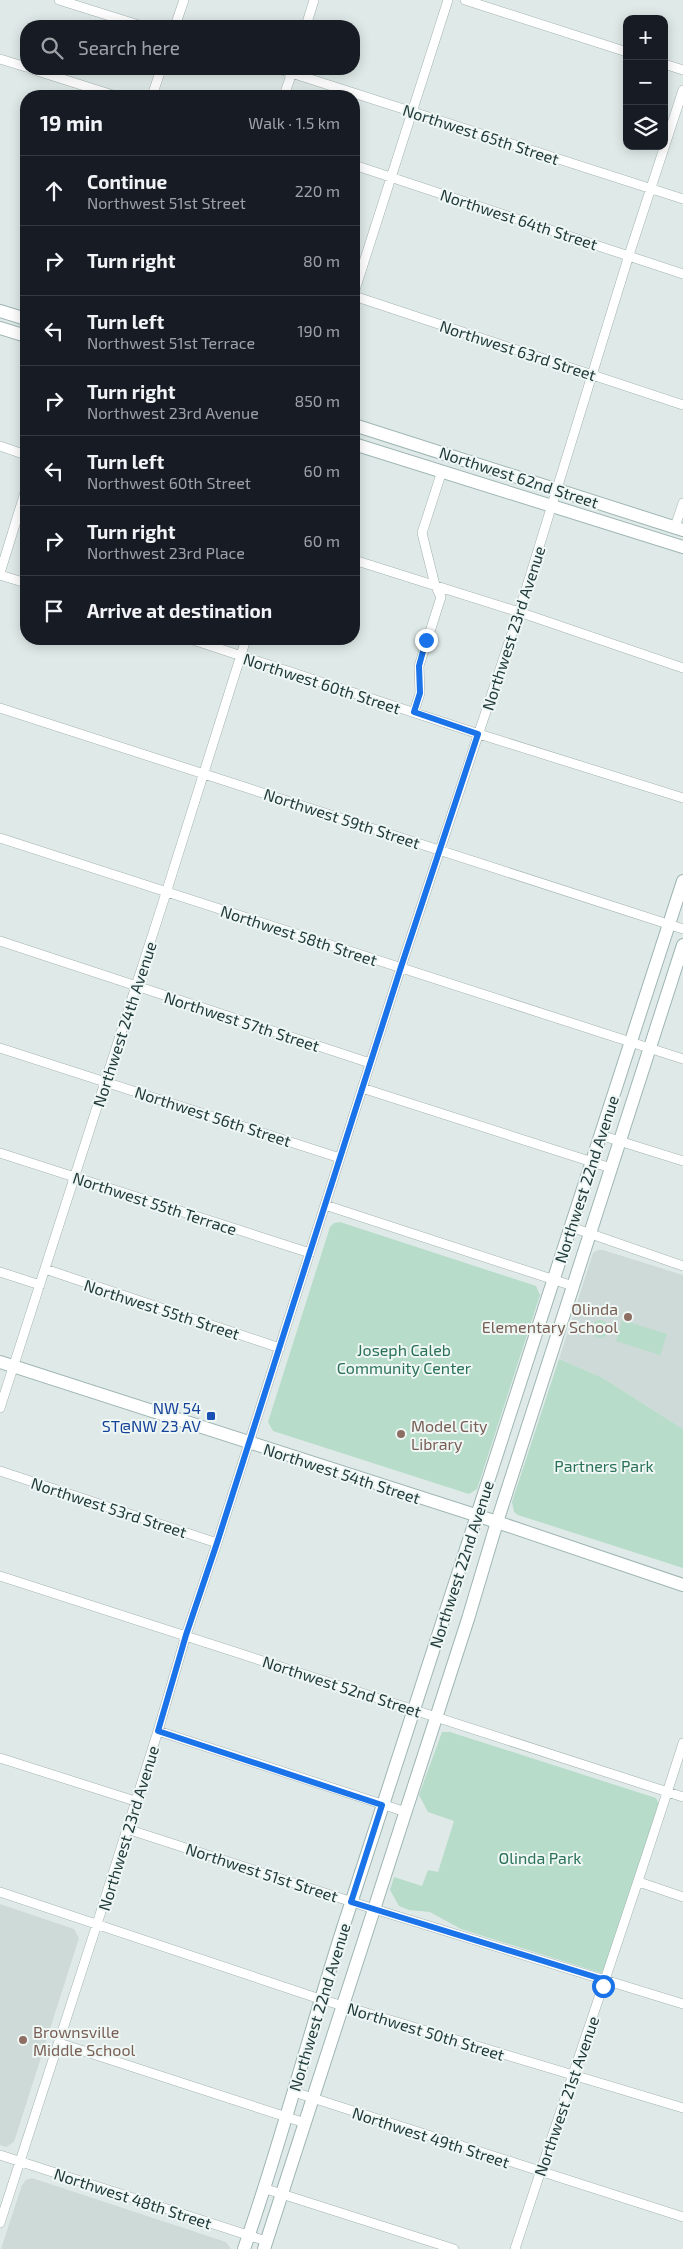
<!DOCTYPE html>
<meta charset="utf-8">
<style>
:root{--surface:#171b24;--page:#20242c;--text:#f1f3f6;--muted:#9ea1a6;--line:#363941}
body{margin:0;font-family:"Exo 2",sans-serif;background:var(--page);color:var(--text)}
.controls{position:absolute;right:15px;top:15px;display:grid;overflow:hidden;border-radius:10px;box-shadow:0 2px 12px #0003}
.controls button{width:45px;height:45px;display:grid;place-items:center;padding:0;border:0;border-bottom:1px solid var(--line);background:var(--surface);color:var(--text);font:25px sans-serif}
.stop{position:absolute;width:15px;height:15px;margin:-11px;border:4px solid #1a73e8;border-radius:50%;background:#fff}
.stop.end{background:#1a73e8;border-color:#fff;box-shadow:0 1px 5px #0008}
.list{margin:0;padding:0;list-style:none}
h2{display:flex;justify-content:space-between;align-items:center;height:65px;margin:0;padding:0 20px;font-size:21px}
h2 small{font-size:16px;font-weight:400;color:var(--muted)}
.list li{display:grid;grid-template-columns:32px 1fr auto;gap:15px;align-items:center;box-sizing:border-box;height:70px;padding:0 20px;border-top:1px solid var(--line)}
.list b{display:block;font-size:19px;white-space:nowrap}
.list p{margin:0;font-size:16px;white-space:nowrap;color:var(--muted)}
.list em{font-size:16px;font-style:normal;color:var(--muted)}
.icon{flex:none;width:28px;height:28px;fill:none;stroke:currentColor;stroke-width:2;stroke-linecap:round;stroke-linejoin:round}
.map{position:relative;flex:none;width:683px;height:2249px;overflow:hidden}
.search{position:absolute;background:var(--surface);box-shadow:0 2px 12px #0003;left:20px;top:20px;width:340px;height:55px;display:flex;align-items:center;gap:12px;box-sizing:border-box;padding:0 18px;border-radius:20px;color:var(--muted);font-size:19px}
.panel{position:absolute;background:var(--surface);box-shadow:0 2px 12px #0003;left:20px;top:90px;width:340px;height:555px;border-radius:20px}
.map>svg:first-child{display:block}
.built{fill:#cddad7}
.green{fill:#b7dcca}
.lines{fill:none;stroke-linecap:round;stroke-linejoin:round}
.minor-casing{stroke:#a2b2b0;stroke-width:10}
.secondary-casing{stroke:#9eb6b3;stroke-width:14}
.minor{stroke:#fff;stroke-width:9}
.secondary{stroke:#fff;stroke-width:12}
.route{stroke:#1a73e8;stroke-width:6}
.education-dot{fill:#8d6e63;stroke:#eff7f5;stroke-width:2}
.transit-dot{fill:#1a4fb4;stroke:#eff7f5;stroke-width:2}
.labels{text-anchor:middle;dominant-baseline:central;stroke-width:4;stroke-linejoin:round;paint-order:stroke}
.street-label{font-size:16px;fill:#203a3a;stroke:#eff7f5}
.education-label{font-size:16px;fill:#785e54;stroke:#eff7f5;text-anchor:start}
.park-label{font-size:16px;fill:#2a7158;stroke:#eff7f5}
.transit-label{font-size:16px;fill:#164399;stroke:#eff7f5;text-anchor:end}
</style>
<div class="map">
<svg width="683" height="2249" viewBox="0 0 683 2249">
<rect width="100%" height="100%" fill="#dfeae8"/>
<path class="built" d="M 598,1250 L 603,1250 L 683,1275 L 683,1429 L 601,1377 L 559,1359 L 593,1253 Z
M 0,1904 L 74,1929 L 79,1938 L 14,2142 L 6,2147 L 0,2145 Z
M 32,2178 L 226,2242 L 231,2249 L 1,2249 L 22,2185 L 26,2180 Z"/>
<path class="green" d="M 340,1222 L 536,1286 L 540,1295 L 477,1489 L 469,1494 L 273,1431 L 268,1422 L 330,1227 L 334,1223 Z
M591 1329a9 9 0 1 1 18 0a9 9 0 1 1-18 0Z
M 622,1320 L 667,1334 L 660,1355 L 616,1341 Z
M 559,1359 L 601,1377 L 683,1429 L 683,1568 L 518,1515 L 514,1512 L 512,1502 Z
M 442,1732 L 450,1732 L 656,1798 L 659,1804 L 605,1970 L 601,1973 L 461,1929 L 430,1912 L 409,1910 L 399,1906 L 390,1890 L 394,1877 L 422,1886 L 428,1870 L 438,1872 L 454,1821 L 428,1812 L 419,1795 Z"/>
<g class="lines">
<defs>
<path id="minor" d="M 59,0 L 142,26
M 465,0 L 627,52
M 175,26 L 184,0
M 306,26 L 314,0
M 0,59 L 26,67
M 664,64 L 683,70
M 31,69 L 116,96
M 279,69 L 683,199
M 152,96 L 161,69
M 284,96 L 293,69
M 354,165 L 683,274
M 354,293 L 448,0
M 354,296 L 683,405
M 0,446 L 26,455
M 675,527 L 683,503
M 354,560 L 519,612 L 683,668
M 0,573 L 26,489
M 0,575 L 26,583
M 190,639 L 479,734 L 683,798
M 0,708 L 683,929
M 414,712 L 420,693 L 419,666 L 441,597 L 435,585 L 422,533 L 442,471
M 0,838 L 683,1059
M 0,941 L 370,1063
M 0,1048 L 340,1158
M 362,1088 L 611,1168
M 600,1135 L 683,1161
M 0,1153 L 310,1253
M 325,1205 L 573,1286
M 571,1227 L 683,1266
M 45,1269 L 280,1348
M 0,1272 L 40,1285
M 0,1408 L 166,893 L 246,639
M 0,1471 L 217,1543
M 0,1576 L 683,1797
M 158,1731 L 406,1812
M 0,1758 L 135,1801
M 127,1829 L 374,1909 L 683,2004
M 639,1882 L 683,1897
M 0,1892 L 320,1999 L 683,2108
M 59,2043 L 305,2123
M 294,2092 L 683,2217
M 0,2155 L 266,2241
M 263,2188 L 454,2249
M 0,2223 L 97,1924 L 158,1731 L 186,1635 L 217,1543 L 401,967 L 519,612 L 629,255 L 683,90
M 515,2249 C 570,2080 629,1913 683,1743"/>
<path id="secondary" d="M 0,311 L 26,319
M 0,328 L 26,336
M 354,425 L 683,530
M 354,444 L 683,547
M 0,1362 L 497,1522 L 683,1585
M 244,2249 C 281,2143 309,2034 343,1928 L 683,881
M 264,2249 L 468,1619 L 497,1522 L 683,945"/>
</defs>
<use href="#minor" class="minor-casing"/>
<use href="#secondary" class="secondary-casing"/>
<use href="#minor" class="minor"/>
<use href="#secondary" class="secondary"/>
</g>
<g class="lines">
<path class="route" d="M 426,640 L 419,666 L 420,693 L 414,712 L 478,734 L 401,967 L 217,1543 L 186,1635 L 158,1731 L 382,1805 L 351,1902 L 605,1980 L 603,1986"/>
</g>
<g class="education-dot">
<circle cx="628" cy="1317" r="5"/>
<circle cx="401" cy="1434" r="5"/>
<circle cx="23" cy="2040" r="5"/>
</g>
<rect class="transit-dot" x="206" y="1411" width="10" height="10" rx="2.5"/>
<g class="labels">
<g class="street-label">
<text transform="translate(481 134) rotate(18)">Northwest 65th Street</text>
<text transform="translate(519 219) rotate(18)">Northwest 64th Street</text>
<text transform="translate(518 350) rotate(18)">Northwest 63rd Street</text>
<text transform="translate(519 477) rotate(18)">Northwest 62nd Street</text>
<text transform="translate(513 628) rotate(-72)">Northwest 23rd Avenue</text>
<text transform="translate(322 683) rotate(18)">Northwest 60th Street</text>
<text transform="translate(342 818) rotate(18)">Northwest 59th Street</text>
<text transform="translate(299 935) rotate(18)">Northwest 58th Street</text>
<text transform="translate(242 1021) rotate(18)">Northwest 57th Street</text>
<text transform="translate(124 1024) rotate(-72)">Northwest 24th Avenue</text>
<text transform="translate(213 1116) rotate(18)">Northwest 56th Street</text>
<text transform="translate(586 1179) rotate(-72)">Northwest 22nd Avenue</text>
<text transform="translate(155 1203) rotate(18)">Northwest 55th Terrace</text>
<text transform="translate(162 1309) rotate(18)">Northwest 55th Street</text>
<text transform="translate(342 1473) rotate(18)">Northwest 54th Street</text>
<text transform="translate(109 1507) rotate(18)">Northwest 53rd Street</text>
<text transform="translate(461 1564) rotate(-72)">Northwest 22nd Avenue</text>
<text transform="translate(342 1686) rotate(18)">Northwest 52nd Street</text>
<text transform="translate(128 1828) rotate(-73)">Northwest 23rd Avenue</text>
<text transform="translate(262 1872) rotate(18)">Northwest 51st Street</text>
<text transform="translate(319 2007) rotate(-73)">Northwest 22nd Avenue</text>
<text transform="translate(426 2031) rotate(17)">Northwest 50th Street</text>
<text transform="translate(566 2096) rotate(-71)">Northwest 21st Avenue</text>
<text transform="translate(431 2137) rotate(18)">Northwest 49th Street</text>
<text transform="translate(133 2198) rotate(18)">Northwest 48th Street</text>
</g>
<g class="education-label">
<text x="618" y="1308" text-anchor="end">Olinda<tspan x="618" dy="18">Elementary School</tspan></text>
<text x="411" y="1425">Model City<tspan x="411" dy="18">Library</tspan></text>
<text x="33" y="2031">Brownsville<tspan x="33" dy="18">Middle School</tspan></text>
</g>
<g class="park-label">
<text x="404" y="1349">Joseph Caleb<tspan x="404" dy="18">Community Center</tspan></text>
<text x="604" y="1465">Partners Park</text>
<text x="540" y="1857">Olinda Park</text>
</g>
<g class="transit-label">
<text x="201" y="1407">NW 54<tspan x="201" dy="18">ST@NW 23 AV</tspan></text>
</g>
</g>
</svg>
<div class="controls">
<button>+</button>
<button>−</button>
<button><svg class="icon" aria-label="layers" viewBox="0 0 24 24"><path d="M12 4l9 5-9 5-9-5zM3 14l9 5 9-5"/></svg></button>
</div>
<div class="stop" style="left:603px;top:1986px"></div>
<div class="stop end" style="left:426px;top:640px"></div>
<div class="search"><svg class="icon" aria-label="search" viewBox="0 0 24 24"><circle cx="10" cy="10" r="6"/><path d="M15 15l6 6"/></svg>Search here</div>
<section class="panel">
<h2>19 min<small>Walk · 1.5 km</small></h2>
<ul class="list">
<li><svg class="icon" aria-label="ahead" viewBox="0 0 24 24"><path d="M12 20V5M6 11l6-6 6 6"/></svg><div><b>Continue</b><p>Northwest 51st Street</p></div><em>220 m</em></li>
<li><svg class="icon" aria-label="right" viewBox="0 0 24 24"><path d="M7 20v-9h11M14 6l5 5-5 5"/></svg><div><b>Turn right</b></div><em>80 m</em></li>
<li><svg class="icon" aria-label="left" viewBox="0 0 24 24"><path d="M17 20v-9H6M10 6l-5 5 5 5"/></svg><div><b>Turn left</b><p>Northwest 51st Terrace</p></div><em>190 m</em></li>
<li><svg class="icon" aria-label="right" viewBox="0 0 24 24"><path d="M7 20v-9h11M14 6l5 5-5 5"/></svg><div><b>Turn right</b><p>Northwest 23rd Avenue</p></div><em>850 m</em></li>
<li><svg class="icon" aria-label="left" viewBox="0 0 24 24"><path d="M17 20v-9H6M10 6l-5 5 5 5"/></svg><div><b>Turn left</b><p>Northwest 60th Street</p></div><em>60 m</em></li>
<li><svg class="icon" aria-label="right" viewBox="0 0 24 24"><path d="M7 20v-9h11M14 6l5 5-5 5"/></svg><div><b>Turn right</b><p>Northwest 23rd Place</p></div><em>60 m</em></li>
<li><svg class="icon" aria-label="arrive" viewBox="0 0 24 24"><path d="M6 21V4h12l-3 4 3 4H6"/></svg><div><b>Arrive at destination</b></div></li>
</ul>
</section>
</div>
